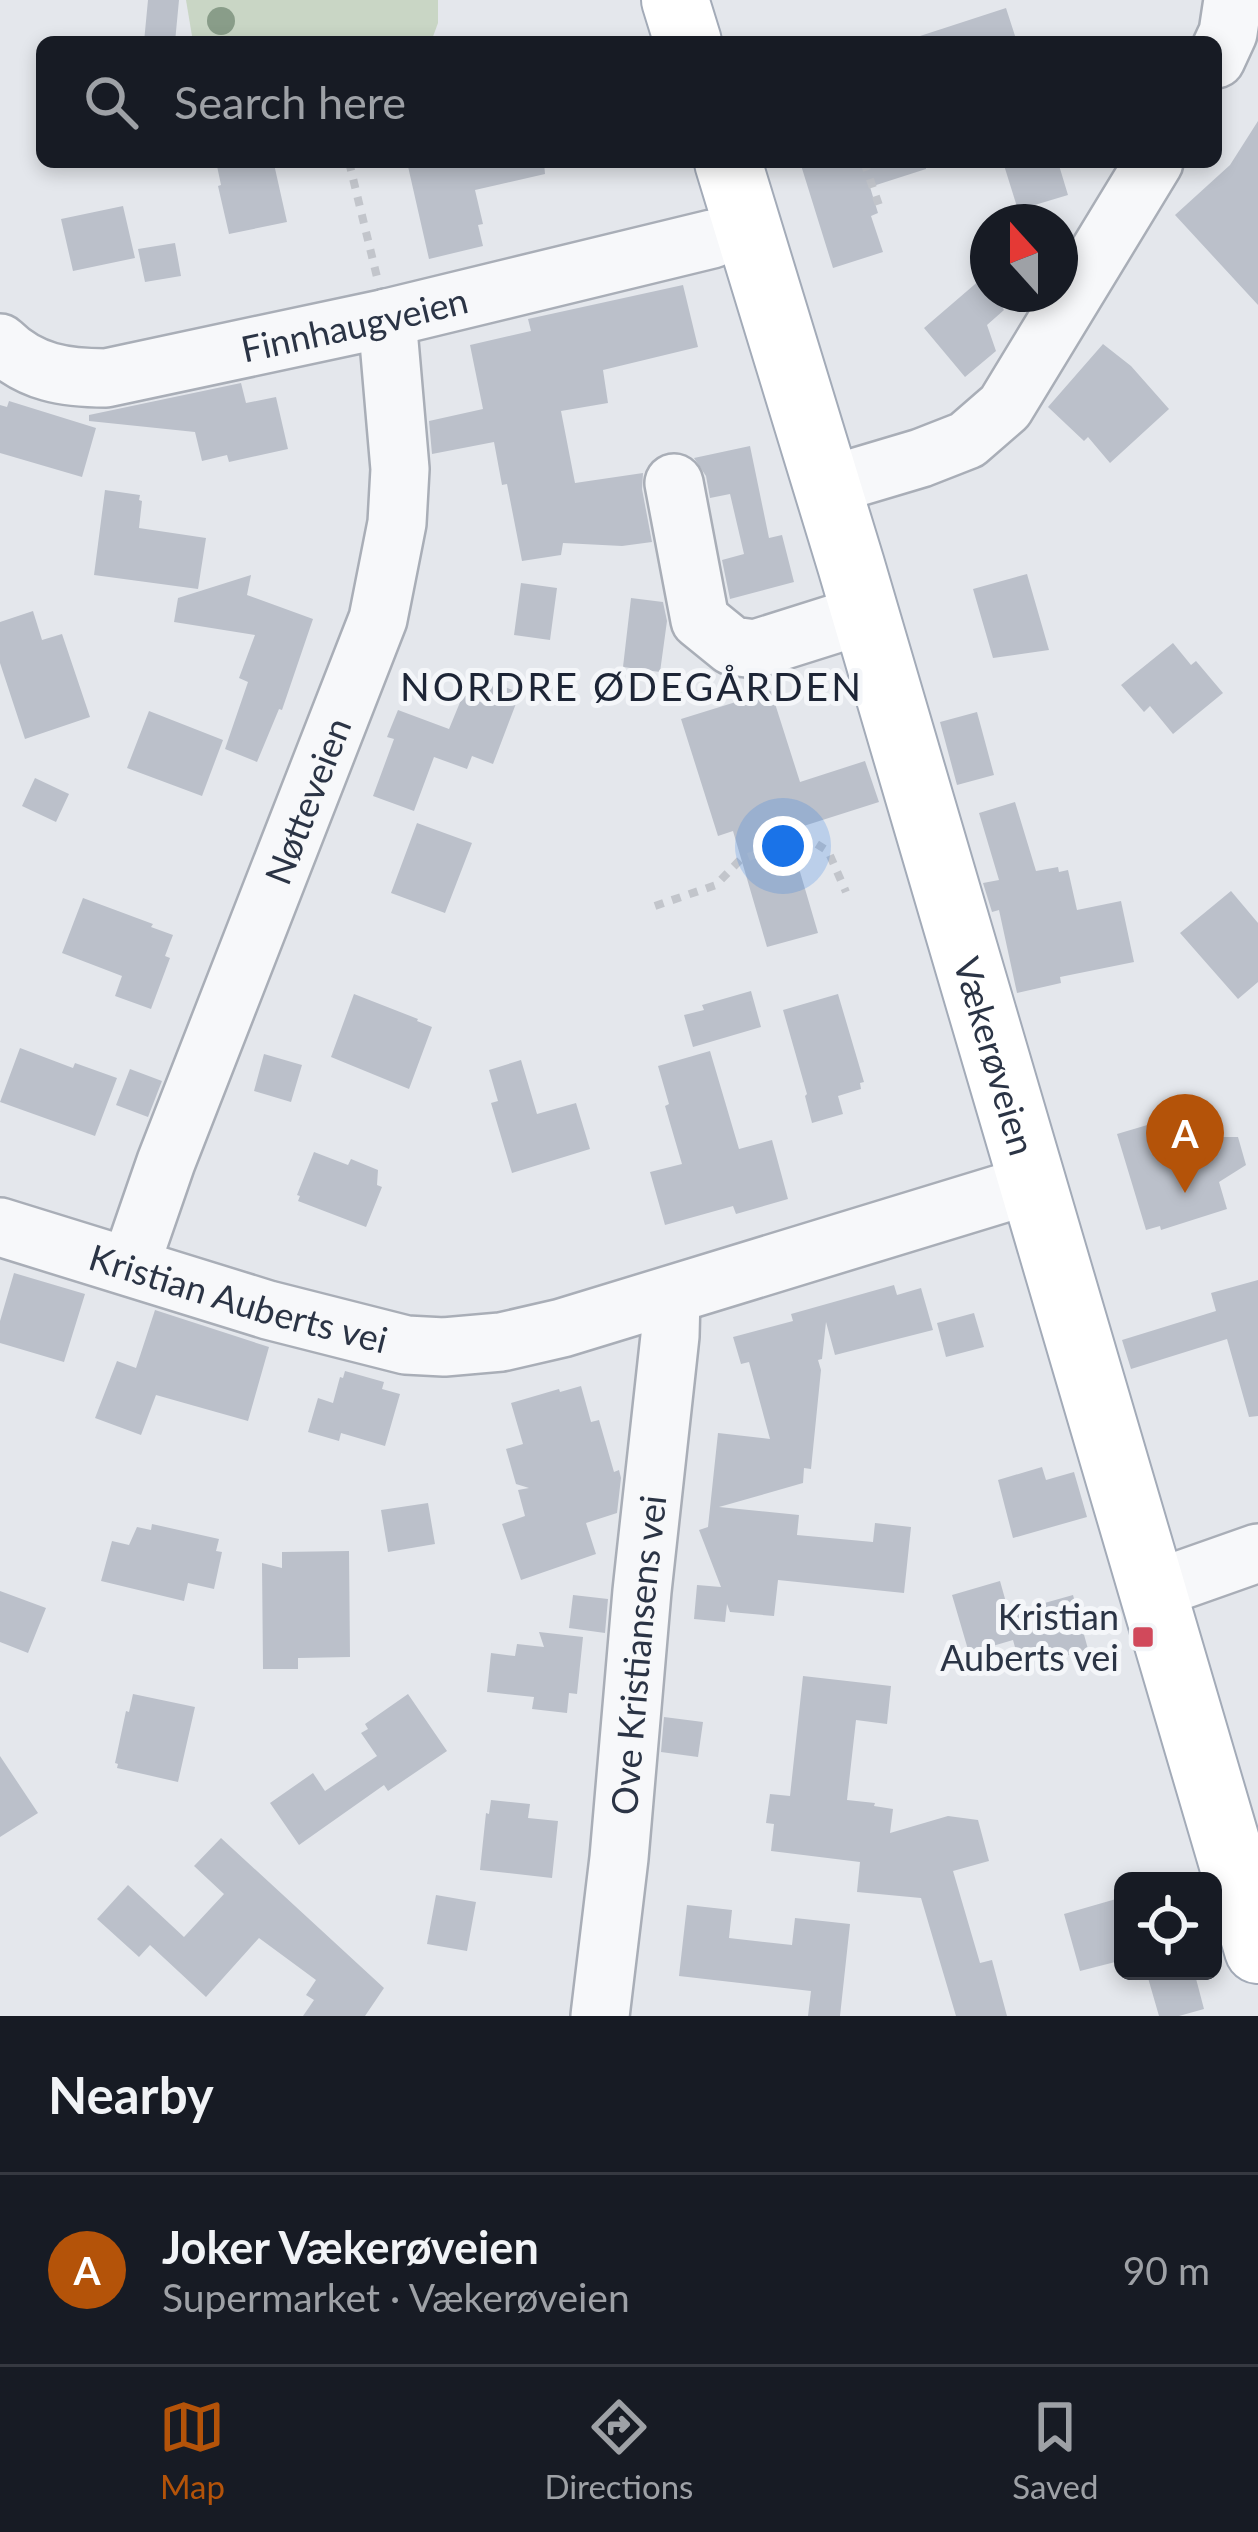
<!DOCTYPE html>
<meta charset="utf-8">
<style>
:root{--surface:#171b24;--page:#242831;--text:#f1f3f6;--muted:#9ea1a6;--line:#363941;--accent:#b45309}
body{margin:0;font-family:Lato,sans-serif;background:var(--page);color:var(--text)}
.controls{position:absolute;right:36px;bottom:36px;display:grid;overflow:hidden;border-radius:18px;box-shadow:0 6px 18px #0003}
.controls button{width:108px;height:108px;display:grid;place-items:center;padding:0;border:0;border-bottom:3px solid var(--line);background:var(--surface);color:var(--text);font:60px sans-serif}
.compass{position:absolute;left:970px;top:204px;width:108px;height:108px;border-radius:50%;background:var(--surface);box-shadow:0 6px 18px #0003;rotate:339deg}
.you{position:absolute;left:783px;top:846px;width:42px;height:42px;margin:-30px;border:9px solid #fff;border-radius:50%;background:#1a73e8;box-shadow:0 0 0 18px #1a73e833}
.badge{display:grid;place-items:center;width:78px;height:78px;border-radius:50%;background:var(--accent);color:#fff;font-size:39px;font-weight:700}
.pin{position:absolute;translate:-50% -99px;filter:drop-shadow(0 3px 6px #0008)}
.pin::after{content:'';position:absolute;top:63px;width:42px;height:36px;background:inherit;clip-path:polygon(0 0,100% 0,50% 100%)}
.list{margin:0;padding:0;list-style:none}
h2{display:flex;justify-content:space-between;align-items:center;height:156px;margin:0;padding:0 48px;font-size:51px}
h2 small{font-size:39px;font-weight:400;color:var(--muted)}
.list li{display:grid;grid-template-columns:78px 1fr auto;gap:36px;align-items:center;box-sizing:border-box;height:192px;padding:0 48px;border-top:3px solid var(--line)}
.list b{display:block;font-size:45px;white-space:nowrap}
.list p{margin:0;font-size:39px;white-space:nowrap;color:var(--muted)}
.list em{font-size:39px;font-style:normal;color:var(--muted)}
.icon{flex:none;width:66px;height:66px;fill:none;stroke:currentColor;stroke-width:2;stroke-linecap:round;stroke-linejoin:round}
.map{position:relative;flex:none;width:1258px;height:2016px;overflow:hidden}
.search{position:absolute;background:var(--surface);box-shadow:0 6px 18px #0003;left:36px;right:36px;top:36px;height:132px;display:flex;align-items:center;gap:30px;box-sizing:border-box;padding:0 42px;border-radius:18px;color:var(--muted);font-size:45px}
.sheet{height:348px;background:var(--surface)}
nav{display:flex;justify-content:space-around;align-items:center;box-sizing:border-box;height:168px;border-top:3px solid var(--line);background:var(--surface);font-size:33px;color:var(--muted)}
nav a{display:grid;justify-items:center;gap:6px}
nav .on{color:var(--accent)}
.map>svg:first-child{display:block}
.green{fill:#c9d6c5}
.building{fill:#bbc0ca}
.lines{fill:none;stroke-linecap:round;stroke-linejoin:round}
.minor-casing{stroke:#a9aeb7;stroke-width:62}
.major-casing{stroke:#a3abb8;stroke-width:70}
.path{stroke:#c2c5cb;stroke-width:8;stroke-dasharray:9 9;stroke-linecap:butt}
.minor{stroke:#f7f8fa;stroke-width:57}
.major{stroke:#fff;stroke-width:66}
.tree{fill:#899d89}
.poi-dot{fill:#d1495b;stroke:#f4f6f9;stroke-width:4.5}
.labels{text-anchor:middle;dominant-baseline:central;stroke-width:10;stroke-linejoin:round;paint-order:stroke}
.street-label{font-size:36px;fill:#2b3445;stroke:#f4f6f9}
.poi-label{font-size:36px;fill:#2b3445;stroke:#f4f6f9;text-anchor:end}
.neighbourhood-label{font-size:39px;letter-spacing:3px;fill:#1d2536;stroke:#f4f6f9}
</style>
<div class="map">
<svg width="1258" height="2016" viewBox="0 0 1258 2016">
<rect width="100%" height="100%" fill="#e4e7ec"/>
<path class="green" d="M 186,0 L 438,0 L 438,23 L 431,42 L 193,42 Z"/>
<path class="building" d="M 148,0 L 179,0 L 175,42 L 144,42 Z
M 1006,8 L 1017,42 L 921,42 L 920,36 Z
M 1258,121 L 1258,305 L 1175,215 L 1230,165 Z
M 235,162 L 251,162 L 253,168 L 274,164 L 287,222 L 229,234 L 218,186 L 221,185 L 217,166 Z
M 407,162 L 544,162 L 545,174 L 475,190 L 483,224 L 478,225 L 483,246 L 429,259 Z
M 800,162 L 925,162 L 926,169 L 870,187 L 878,213 L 871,216 L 883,252 L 833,268 Z
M 1003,162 L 1058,162 L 1068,195 L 1018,210 Z
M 123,206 L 135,258 L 73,271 L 61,219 Z
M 175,243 L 181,276 L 145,282 L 138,249 Z
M 981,279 L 988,287 L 988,294 L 994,294 L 1004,310 L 987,325 L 996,351 L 965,377 L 924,328 Z
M 683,285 L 698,347 L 603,370 L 608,403 L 561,411 L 575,483 L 643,473 L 642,489 L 652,542 L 622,546 L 563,543 L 561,555 L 522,561 L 507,484 L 502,485 L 494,442 L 432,454 L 429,421 L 483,409 L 470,345 L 531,331 L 528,319 Z
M 1103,344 L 1131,366 L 1169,409 L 1110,463 L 1088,437 L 1084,441 L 1048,407 Z
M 241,383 L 246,403 L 276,397 L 288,449 L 229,462 L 227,455 L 202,461 L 195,432 L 89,421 L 89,415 Z
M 9,401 L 96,428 L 82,477 L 0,453 L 0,405 L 7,407 Z
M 750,446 L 769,538 L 782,535 L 794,582 L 730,599 L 722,560 L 744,554 L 730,494 L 710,498 L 706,476 L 694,458 Z
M 105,490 L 140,495 L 139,500 L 142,501 L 139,528 L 206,538 L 198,589 L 94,575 Z
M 1027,574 L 1049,650 L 993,658 L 973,589 Z
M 251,575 L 247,595 L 313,619 L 282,710 L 279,709 L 257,762 L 225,749 L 248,682 L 239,678 L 255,635 L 174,622 L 178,598 Z
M 521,583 L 557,588 L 550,640 L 514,635 Z
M 631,598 L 663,602 L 667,621 L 660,672 L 623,667 Z
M 33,611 L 42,640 L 62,634 L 90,717 L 25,739 L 0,663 L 0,622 Z
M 1173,643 L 1191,665 L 1196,661 L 1223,693 L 1173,734 L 1150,706 L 1144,712 L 1121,685 Z
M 492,682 L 520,693 L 493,764 L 472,756 L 467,769 L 434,757 L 414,811 L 373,796 L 394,739 L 387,737 L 398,710 L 449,729 L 463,695 L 483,703 Z
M 771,691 L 800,782 L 865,761 L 879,802 L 788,831 L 818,933 L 767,947 L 733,831 L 718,836 L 681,719 Z
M 149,711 L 223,740 L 202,796 L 127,768 Z
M 977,712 L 994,775 L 957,785 L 940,722 Z
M 35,778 L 69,794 L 56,822 L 22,806 Z
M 1015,802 L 1036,871 L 1058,867 L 1059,872 L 1068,870 L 1077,910 L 1121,901 L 1134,962 L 1060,977 L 1061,983 L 1017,993 L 999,910 L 992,912 L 983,883 L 999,880 L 979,813 Z
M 417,823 L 472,843 L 445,913 L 391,893 Z
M 1231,891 L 1258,923 L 1258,982 L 1238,999 L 1180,933 Z
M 83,898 L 153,924 L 151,927 L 173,935 L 165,956 L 170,958 L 151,1009 L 115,996 L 122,976 L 62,953 Z
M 751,991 L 761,1027 L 693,1047 L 684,1015 L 704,1010 L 702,1005 Z
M 354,994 L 418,1019 L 417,1021 L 432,1027 L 409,1089 L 331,1057 Z
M 838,994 L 864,1082 L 860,1083 L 861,1089 L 838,1096 L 843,1114 L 812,1123 L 805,1096 L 807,1094 L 783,1010 Z
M 20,1048 L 73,1068 L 75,1063 L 117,1078 L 95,1136 L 0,1102 Z
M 710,1051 L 739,1149 L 772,1140 L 788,1199 L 736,1214 L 733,1206 L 665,1225 L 650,1172 L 682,1164 L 665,1106 L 669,1104 L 658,1066 Z
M 264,1054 L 302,1065 L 291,1102 L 254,1091 Z
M 521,1060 L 537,1114 L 576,1103 L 590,1149 L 512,1173 L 491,1103 L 498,1101 L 489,1070 Z
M 130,1069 L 162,1081 L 148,1117 L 116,1105 Z
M 1198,1110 L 1206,1137 L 1238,1137 L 1246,1165 L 1219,1182 L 1227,1209 L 1161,1230 L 1160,1226 L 1146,1230 L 1117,1134 Z
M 314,1152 L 348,1165 L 351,1159 L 378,1170 L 377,1185 L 382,1187 L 366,1227 L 298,1201 L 300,1196 L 297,1195 Z
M 14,1273 L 85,1294 L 64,1362 L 0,1343 L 0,1321 Z
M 1258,1280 L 1258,1416 L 1249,1417 L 1227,1339 L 1131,1369 L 1122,1340 L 1216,1311 L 1211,1293 Z
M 894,1285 L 897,1295 L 921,1288 L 933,1330 L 835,1355 L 826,1322 L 822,1359 L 818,1360 L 821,1370 L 811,1469 L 804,1468 L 803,1483 L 719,1507 L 799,1515 L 797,1535 L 873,1542 L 875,1523 L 911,1527 L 904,1593 L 778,1580 L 774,1616 L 730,1612 L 727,1604 L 725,1622 L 694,1619 L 697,1585 L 721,1587 L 699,1530 L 708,1527 L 718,1433 L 770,1439 L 749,1362 L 741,1364 L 733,1337 L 793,1321 L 791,1314 Z
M 155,1310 L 269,1347 L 248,1421 L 156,1395 L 141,1435 L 95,1418 L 117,1361 L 136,1368 Z
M 974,1313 L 984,1347 L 946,1357 L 937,1323 Z
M 345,1371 L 384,1382 L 382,1389 L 400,1394 L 385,1446 L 341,1433 L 339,1441 L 308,1432 L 318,1398 L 333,1403 L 340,1377 L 343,1378 Z
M 581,1386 L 591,1422 L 599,1420 L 614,1472 L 619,1470 L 621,1478 L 617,1513 L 586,1523 L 596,1554 L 521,1580 L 502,1524 L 525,1516 L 518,1490 L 529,1488 L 516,1484 L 506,1449 L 523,1444 L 511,1403 L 559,1389 L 560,1392 Z
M 1042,1467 L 1046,1480 L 1074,1472 L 1087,1517 L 1013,1538 L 998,1480 Z
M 428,1503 L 435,1544 L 388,1552 L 381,1510 Z
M 152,1524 L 219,1539 L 216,1551 L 222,1552 L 214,1589 L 188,1583 L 184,1601 L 101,1581 L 112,1541 L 129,1545 L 137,1527 L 151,1530 Z
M 349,1551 L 350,1657 L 298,1658 L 298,1669 L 263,1669 L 262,1563 L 282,1568 L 282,1552 Z
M 1000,1581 L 1009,1613 L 1073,1595 L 1088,1649 L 1049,1661 L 1046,1650 L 1018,1658 L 1013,1640 L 969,1653 L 952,1595 Z
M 0,1591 L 46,1608 L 28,1653 L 0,1642 Z
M 573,1595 L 608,1599 L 605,1633 L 569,1628 Z
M 539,1632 L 583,1637 L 577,1694 L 569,1693 L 567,1713 L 532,1709 L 534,1697 L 487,1692 L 491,1653 L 515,1656 L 517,1644 L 544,1647 Z
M 803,1676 L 891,1686 L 887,1724 L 856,1720 L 847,1800 L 875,1803 L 874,1806 L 893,1809 L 890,1833 L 948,1816 L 978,1820 L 989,1861 L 953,1871 L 980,1963 L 992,1960 L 1007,2016 L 956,2016 L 921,1898 L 857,1892 L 860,1862 L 771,1851 L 774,1824 L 766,1823 L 770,1794 L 790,1796 Z
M 133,1694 L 195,1707 L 178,1782 L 117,1768 L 118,1764 L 115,1763 L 126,1711 L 129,1712 Z
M 408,1694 L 447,1751 L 388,1791 L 384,1785 L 299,1845 L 270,1803 L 313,1773 L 325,1791 L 377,1756 L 361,1733 L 368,1729 L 365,1724 Z
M 664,1717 L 703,1722 L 698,1757 L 661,1752 Z
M 0,1756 L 38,1813 L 0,1837 Z
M 491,1800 L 530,1804 L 528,1818 L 558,1821 L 552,1878 L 480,1870 L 486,1813 L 489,1814 Z
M 221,1838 L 384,1988 L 365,2016 L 303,2016 L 314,2000 L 306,1995 L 316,1980 L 259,1938 L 206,1997 L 150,1945 L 139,1957 L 97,1919 L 128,1885 L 184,1937 L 224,1894 L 194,1866 Z
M 436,1895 L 476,1902 L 467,1951 L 427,1944 Z
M 1123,1897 L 1123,1960 L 1080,1971 L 1064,1914 Z
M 687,1905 L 732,1910 L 729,1938 L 792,1945 L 795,1918 L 850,1924 L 840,2016 L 808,2016 L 811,1991 L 679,1976 Z
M 1146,1971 L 1194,1971 L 1204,2009 L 1179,2016 L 1159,2016 Z"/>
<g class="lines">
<defs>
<g id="minor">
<path d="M 1216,59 L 1228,33 L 1233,0"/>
<path id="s1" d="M 0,343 C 30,373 66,378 106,378 L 387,318 L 712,239"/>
<path d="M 674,483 L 700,620 L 732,646 L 755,649 L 866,614"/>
<path d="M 827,486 L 921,458 L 967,440 L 1005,407 L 1154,162"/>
<path id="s2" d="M 0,1227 L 268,1310 L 406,1345 L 444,1347 L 501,1342 L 562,1328 L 1033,1184"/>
<path id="s3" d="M 130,1266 L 166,1162 L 378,619 L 397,523 L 400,469 L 387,318"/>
<path d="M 1153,1590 L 1258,1553"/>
<path id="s4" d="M 600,2016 L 619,1858 L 642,1591 L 670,1336 L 671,1296"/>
</g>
<g id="major">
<path d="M 675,0 L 688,42"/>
<path id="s5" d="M 728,162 L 851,565 L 1258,1950"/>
</g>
</defs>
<use href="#minor" class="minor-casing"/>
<use href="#major" class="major-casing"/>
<path class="path" d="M 349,162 L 377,277
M 864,162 L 881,211
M 655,906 L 716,885 L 740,860 L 791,842 L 812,841 L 828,851 L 846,892"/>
<use href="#minor" class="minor"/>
<use href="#major" class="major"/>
</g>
<circle class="tree" cx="221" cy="21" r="14"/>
<rect class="poi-dot" x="1131" y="1625" width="24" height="24" rx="6"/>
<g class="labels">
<g class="street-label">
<text stroke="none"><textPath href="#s1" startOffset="369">Finnhaugveien</textPath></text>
<text stroke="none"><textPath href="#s3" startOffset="498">Nøtteveien</textPath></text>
<text stroke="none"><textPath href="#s5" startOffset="933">Vækerøveien</textPath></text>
<text stroke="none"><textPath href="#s2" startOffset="249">Kristian Auberts vei</textPath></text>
<text stroke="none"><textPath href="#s4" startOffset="363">Ove Kristiansens vei</textPath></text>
</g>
<g class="poi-label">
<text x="1119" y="1616">Kristian<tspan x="1119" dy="41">Auberts vei</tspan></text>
</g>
<g class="neighbourhood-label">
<text x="632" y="686">NORDRE ØDEGÅRDEN</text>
</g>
</g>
</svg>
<div class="controls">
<button><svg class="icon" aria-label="locate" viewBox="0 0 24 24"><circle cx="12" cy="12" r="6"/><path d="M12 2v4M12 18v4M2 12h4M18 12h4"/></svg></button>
</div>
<svg class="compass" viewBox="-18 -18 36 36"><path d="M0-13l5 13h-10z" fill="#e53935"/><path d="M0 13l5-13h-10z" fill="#9ea1a6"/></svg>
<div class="you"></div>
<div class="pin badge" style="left:1185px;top:1193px">A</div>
<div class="search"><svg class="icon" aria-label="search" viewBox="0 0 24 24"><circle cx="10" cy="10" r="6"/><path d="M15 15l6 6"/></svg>Search here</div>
</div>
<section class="sheet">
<h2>Nearby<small></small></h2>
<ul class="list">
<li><span class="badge">A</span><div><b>Joker Vækerøveien</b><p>Supermarket · Vækerøveien</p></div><em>90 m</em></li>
</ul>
</section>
<nav>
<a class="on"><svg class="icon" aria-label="map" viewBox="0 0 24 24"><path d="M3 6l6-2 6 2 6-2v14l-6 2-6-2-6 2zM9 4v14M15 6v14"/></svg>Map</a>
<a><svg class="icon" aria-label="directions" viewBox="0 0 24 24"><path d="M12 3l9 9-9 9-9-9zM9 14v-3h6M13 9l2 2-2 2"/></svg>Directions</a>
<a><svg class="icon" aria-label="saved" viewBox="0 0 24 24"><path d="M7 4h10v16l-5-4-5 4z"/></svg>Saved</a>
</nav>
